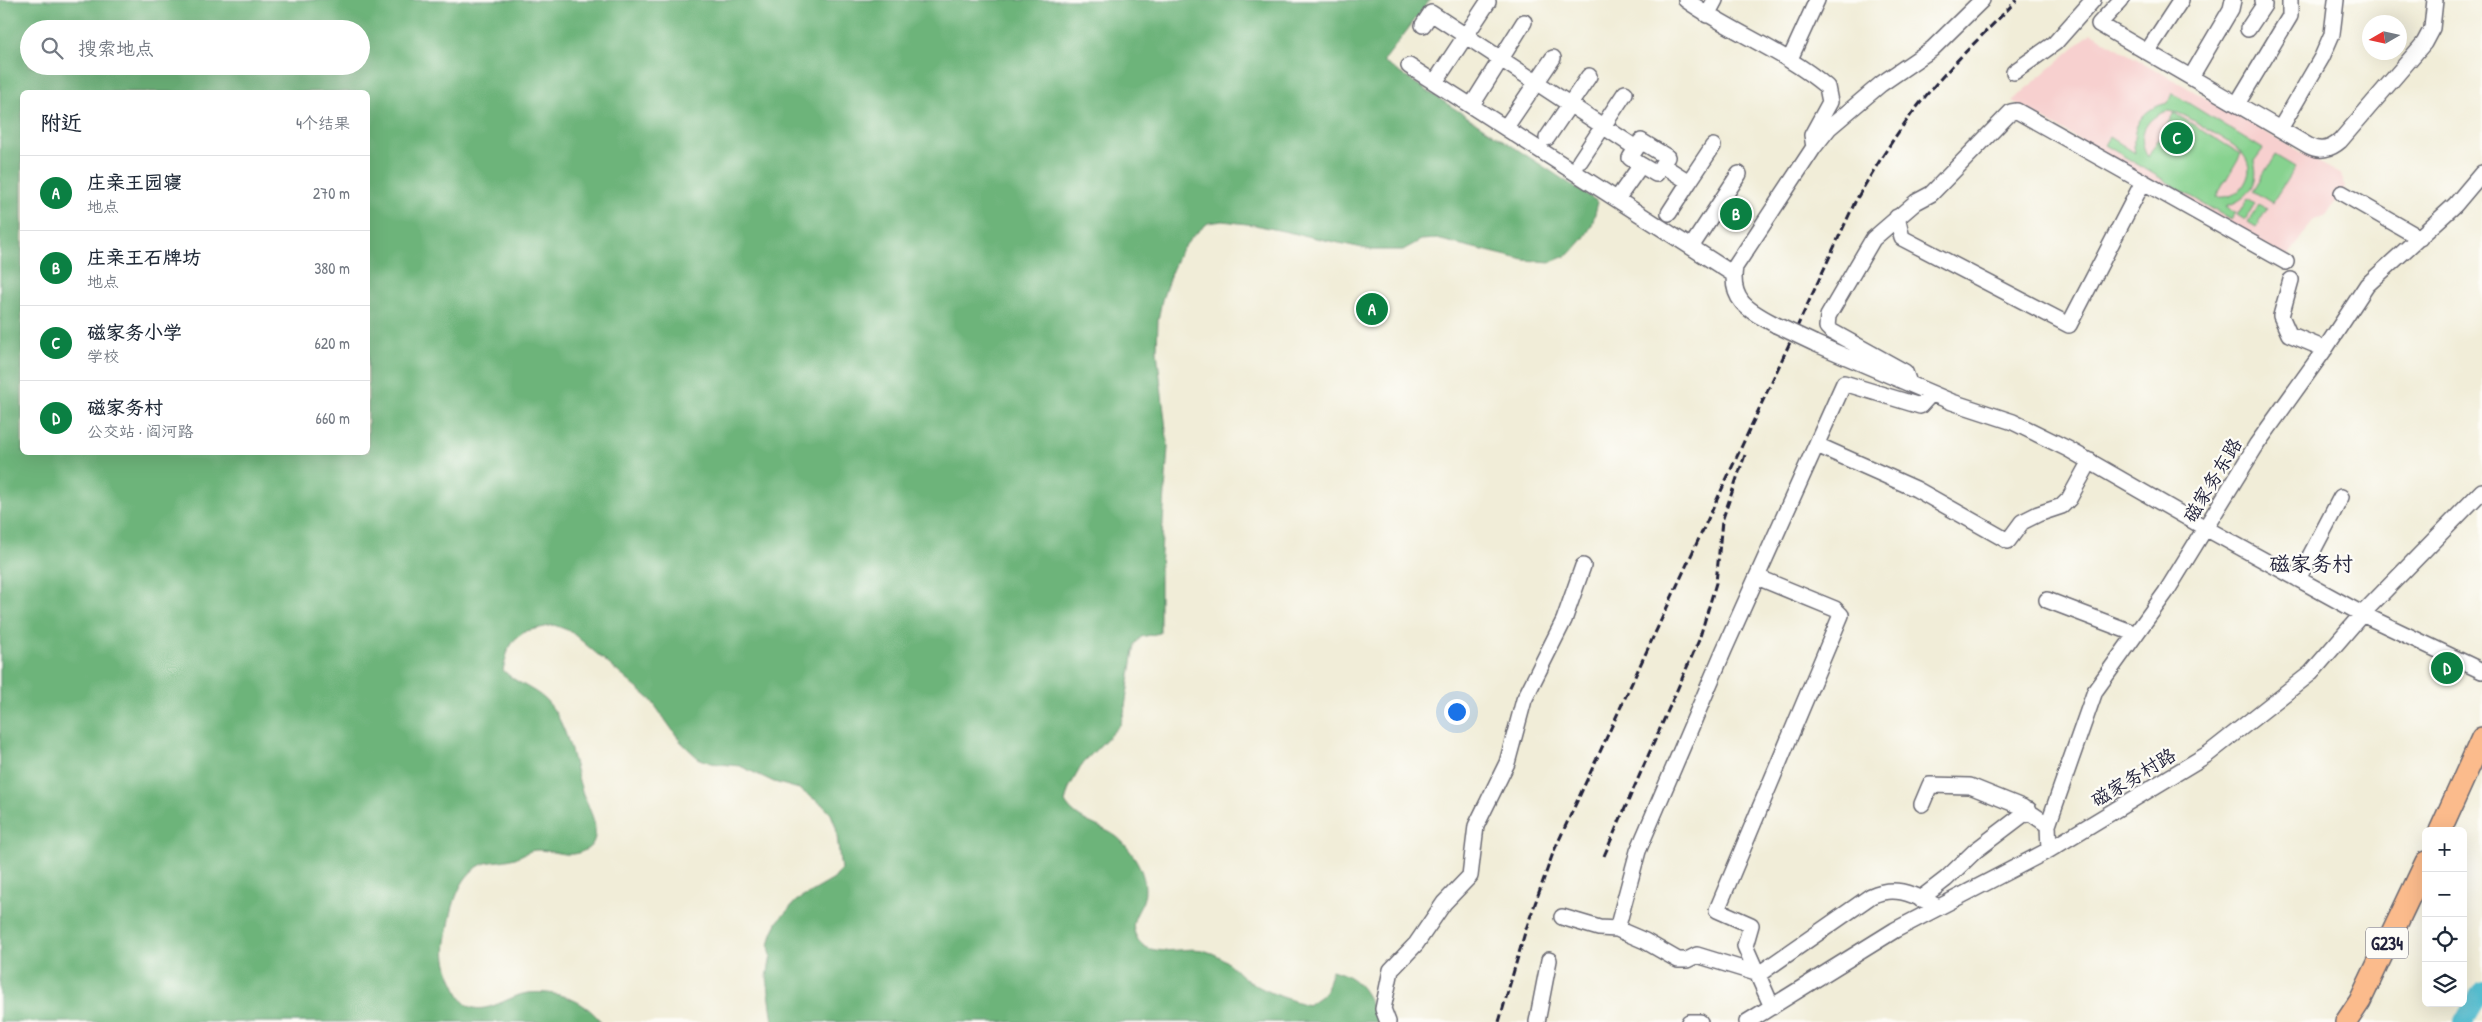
<!DOCTYPE html>
<html lang="zh">
<meta charset="utf-8">
<style>
:root{--surface:#fff;--page:#f2f2f3;--text:#1f2937;--muted:#747a83;--line:#e0e1e3;--accent:#0b8043}
body{margin:0;font-family:"Patrick Hand","LXGW WenKai TC",sans-serif;background:var(--page);color:var(--text)}
.controls{position:absolute;right:15px;bottom:15px;display:grid;overflow:hidden;border-radius:8px;box-shadow:0 5px 20px #0002}
.controls button{width:45px;height:45px;display:grid;place-items:center;padding:0;border:0;border-bottom:1px solid var(--line);background:var(--surface);color:var(--text);font:25px sans-serif}
.compass{position:absolute;left:2362px;top:15px;width:45px;height:45px;border-radius:50%;background:var(--surface);box-shadow:0 5px 20px #0002;rotate:261deg}
.you{position:absolute;left:1456px;top:711px;width:18px;height:18px;margin:-12px;border:4px solid #fff;border-radius:50%;background:#1a73e8;box-shadow:0 0 0 8px #1a73e833}
.badge{display:grid;place-items:center;width:32px;height:32px;border-radius:50%;background:var(--accent);color:#fff;font-size:16px;font-weight:700}
.pin{position:absolute;translate:-50% -50%;border:2px solid #fff;box-shadow:0 1px 5px #0006}
.list{margin:0;padding:0;list-style:none}
h2{display:flex;justify-content:space-between;align-items:center;height:65px;margin:0;padding:0 20px;font-size:21px}
h2 small{font-size:16px;font-weight:400;color:var(--muted)}
.list li{display:grid;grid-template-columns:32px 1fr auto;gap:15px;align-items:center;box-sizing:border-box;height:75px;padding:0 20px;border-top:1px solid var(--line)}
.list b{display:block;font-size:19px;white-space:nowrap}
.list p{margin:0;font-size:16px;white-space:nowrap;color:var(--muted)}
.list em{font-size:16px;font-style:normal;color:var(--muted)}
.icon{flex:none;width:28px;height:28px;fill:none;stroke:currentColor;stroke-width:2;stroke-linecap:round;stroke-linejoin:round}
.map{position:relative;flex:none;width:2482px;height:1022px;overflow:hidden}
.search{position:absolute;background:var(--surface);box-shadow:0 5px 20px #0002;left:20px;top:20px;width:350px;height:55px;display:flex;align-items:center;gap:12px;box-sizing:border-box;padding:0 18px;border-radius:28px;color:var(--muted);font-size:19px}
.panel{position:absolute;background:var(--surface);box-shadow:0 5px 20px #0002;left:20px;top:90px;width:350px;height:365px;border-radius:8px}
.map>svg:first-child{display:block}
.built{fill:#f7d0cf}
.green{fill:#87d28f;stroke:#547a65;fill-rule:evenodd}
.forest{fill:#6db47a;stroke:#486b5a;fill-rule:evenodd}
.lines{fill:none;stroke-linecap:round;stroke-linejoin:round}
.river{stroke:#54bed0;stroke-width:18}
.minor-casing{stroke:#6a6972;stroke-width:18}
.highway-casing{stroke:#6a6972;stroke-width:24}
.minor{stroke:#fff;stroke-width:15}
.highway{stroke:#fbbb8c;stroke-width:21}
.rail{stroke:#22223b;stroke-width:3;stroke-dasharray:8 4;stroke-linecap:butt}
.minor-bridge-casing{stroke:#6a6972;stroke-width:18;stroke-linecap:butt}
.minor-bridge{stroke:#fff;stroke-width:15}
.labels{text-anchor:middle;dominant-baseline:central;stroke-width:4.5;stroke-linejoin:round;paint-order:stroke}
.shield{fill:#fdfcf7;stroke:#646373;stroke-width:1}
.shield-label{font-size:18px;font-weight:bold;fill:#22223b}
.street-label{font-size:19px;fill:#22223b;stroke:#fdfcf7}
.quarter-label{font-size:21px;fill:#22223b;stroke:#fdfcf7}
</style>
<div class="map">
<svg width="2482" height="1022" viewBox="0 0 2482 1022">
<rect width="100%" height="100%" fill="#fdfcf7"/>
<filter id="ink" filterUnits="userSpaceOnUse"><feTurbulence type="fractalNoise" baseFrequency=".02" numOctaves="2"/><feDisplacementMap in="SourceGraphic" scale="10" xChannelSelector="R" yChannelSelector="G"/><feConvolveMatrix kernelMatrix="1 2 1 2 8 2 1 2 1" color-interpolation-filters="sRGB"/></filter>
<filter id="wash" filterUnits="userSpaceOnUse"><feTurbulence type="fractalNoise" baseFrequency=".0096" numOctaves="4" result="noise"/><feDisplacementMap in="SourceGraphic" scale="20" xChannelSelector="R" yChannelSelector="G"/><feGaussianBlur stdDeviation="1.12" result="paint"/><feColorMatrix in="noise" values="0 0 0 0 0 0 0 0 0 0 0 0 0 0 0 0 0 1.4 0 .05"/><feComposite in="paint" operator="in"/></filter>
<g filter="url(#wash)">
<rect width="100%" height="100%" fill="#f1edd8"/>
<path class="built" d="M 2091,33 L 2341,175 L 2345,187 L 2325,217 L 2313,220 L 2287,258 L 2012,101 Z"/>
<path class="green" d="M 2172,93 L 2263,149 L 2254,161 C 2261,184 2247,200 2226,206 L 2236,213 L 2231,220 L 2105,145 L 2110,137 L 2135,153 C 2130,127 2142,108 2168,103 ZM 2168,111 C 2183,112 2195,122 2207,129 C 2227,141 2263,157 2243,186 C 2237,195 2227,198 2216,197 L 2241,154 L 2174,113 L 2148,157 C 2135,137 2146,116 2168,111 Z
M 2275,155 L 2295,167 L 2272,203 L 2253,191 Z
M 2248,198 L 2255,203 L 2245,220 L 2237,215 Z
M 2259,205 L 2267,209 L 2256,227 L 2248,222 Z"/>
<path class="forest" d="M 0,0 L 1430,0 L 1383,62 L 1598,202 L 1592,225 L 1584,238 L 1570,254 L 1551,262 L 1524,260 L 1437,239 L 1421,240 L 1403,250 L 1372,250 L 1255,225 L 1223,221 L 1208,223 L 1193,236 L 1180,252 L 1171,273 L 1162,300 L 1158,320 L 1157,351 L 1168,447 L 1160,568 L 1160,633 L 1141,637 L 1135,644 L 1124,713 L 1120,725 L 1083,763 L 1069,788 L 1065,802 C 1077,822 1099,824 1117,837 C 1122,841 1127,847 1130,851 C 1140,864 1149,884 1143,901 C 1138,914 1129,921 1136,936 C 1147,962 1186,944 1206,951 C 1223,956 1229,964 1242,976 C 1257,989 1289,1000 1308,1005 L 1325,993 L 1332,970 C 1364,979 1366,995 1380,1022 L 773,1022 L 767,977 L 771,956 L 769,946 L 772,933 L 778,921 L 796,901 L 834,879 L 841,870 L 836,827 L 831,814 L 823,805 L 799,789 L 774,782 L 740,766 L 711,763 L 698,758 L 681,742 L 651,700 L 570,631 L 554,625 L 526,631 L 515,639 L 508,650 L 503,670 C 517,685 539,689 551,706 C 570,732 573,764 583,794 C 587,805 595,818 595,829 C 596,837 594,845 587,849 C 569,860 555,850 536,850 C 527,851 523,855 515,858 C 506,861 495,861 486,863 C 461,871 453,902 449,925 C 444,950 443,959 454,983 C 457,988 458,995 462,1000 C 479,1022 508,995 528,993 C 556,990 585,1000 601,1022 L 0,1022 ZM 29,29 L 361,29 L 361,66 L 29,66 ZM 22,92 L 368,92 L 368,452 L 22,452 Z"/>
<g class="lines">
<path class="river" d="M 2463,1022 L 2482,989"/>
</g>
</g>
<g filter="url(#ink)">
<g class="lines">
<defs>
<path id="minor" d="M 1686,0 C 1731,32 1785,51 1827,87 L 1830,102 L 1812,135 L 1814,147
M 2121,0 L 2099,24 L 2309,146 C 2320,152 2331,149 2340,141 L 2424,43 L 2432,28 L 2435,0
M 1707,15 L 1715,0
M 1423,25 L 1431,13 L 1636,148
M 2248,29 L 2264,5 L 2263,0
M 2147,52 L 2181,0
M 1790,59 L 1817,0
M 1409,66 L 1733,274
M 2014,72 L 2055,43 L 2093,0
M 2191,77 L 2231,9 L 2233,0
M 1435,82 L 1488,2
M 2237,104 L 2290,16 L 2290,0
M 1472,105 L 1524,22
M 1506,127 L 1553,58
M 2280,129 L 2322,57 L 2332,34 L 2336,0
M 1547,138 L 1589,76
M 1580,161 L 1625,93
M 1662,165 L 1689,182 L 1669,213
M 1689,182 L 1713,146
M 2342,193 L 2420,238
M 1617,199 L 1641,165 L 1630,158 L 1641,141 L 1667,157 L 1656,174 L 1641,165
M 1897,217 L 1902,238 L 2069,325 L 2143,182
M 1691,247 L 1739,174
M 2291,280 L 2281,316 L 2289,334 L 2325,349
M 1776,325 C 1750,311 1729,302 1735,267 L 1814,147 L 1829,128 L 1881,84 L 1932,49 L 1982,0
M 1814,343 L 1952,402 L 2013,422 L 2068,449 L 2207,529 L 2362,614 L 2482,671
M 1909,383 L 1905,372 L 1831,331 L 1827,327 L 1828,316 L 1873,239 L 1916,202 L 1931,194 L 2011,112 L 2017,111 L 2286,262
M 1817,445 L 1916,489 L 2008,541 L 2022,522 L 2038,514 L 2062,506 L 2069,499 L 2090,461
M 1757,577 L 1835,609 L 1841,615 L 1717,910 L 1751,925 L 1745,946 L 1772,1007
M 2298,579 L 2341,497
M 2047,600 L 2136,634
M 1922,804 L 1930,785 L 1970,786 L 2022,807 L 2048,825
M 2049,850 L 2048,825 L 2095,691 L 2166,592 L 2257,444 L 2325,349 L 2367,285 L 2455,205 L 2482,173
M 1920,899 L 1946,879 L 1975,851 L 2029,810
M 1562,917 L 1599,928 L 1617,929 L 1645,941 L 1678,960 L 1687,960 L 1697,955 L 1759,974 L 1871,896 C 1897,884 1915,896 1939,907
M 1617,929 L 1638,851 L 1724,650 L 1844,383 L 1920,406 L 1931,394
M 1388,1022 L 1383,1009 L 1391,970 L 1416,944 L 1444,903 L 1470,876 L 1476,826 L 1507,763 L 1524,700 L 1564,620 L 1583,566
M 1537,1022 L 1549,960
M 1689,1022 L 1700,1022
M 1747,1022 L 1895,930 L 2049,850 L 2208,754 L 2311,673 L 2362,614 L 2482,491"/>
<path id="highway" d="M 2440,831 L 2482,738
M 2346,1022 L 2360,1001 L 2426,862"/>
</defs>
<use href="#minor" class="minor-casing"/>
<use href="#highway" class="highway-casing"/>
<use href="#minor" class="minor"/>
<use href="#highway" class="highway"/>
<path class="rail" d="M 1604,856 L 1699,640 L 1716,583 L 1722,521 L 1745,455
M 1499,1022 L 1526,929 L 1553,853 L 1856,200 C 1875,168 1894,136 1917,107 C 1947,68 1983,35 2017,0"/>
<defs>
<path id="minor-bridge" d="M 1776,325 L 1814,343"/>
</defs>
<use href="#minor-bridge" class="minor-bridge-casing"/>
<use href="#minor-bridge" class="minor-bridge"/>
</g>
</g>
<g class="labels">
<rect class="shield" x="2366" y="927.5" width="42" height="31" rx="4"/>
<g class="shield-label">
<text x="2387" y="943">G234</text>
</g>
<g class="street-label">
<text transform="translate(2212 480) rotate(-59)">磁家务东路</text>
<text transform="translate(2133 777) rotate(-31)">磁家务村路</text>
</g>
<g class="quarter-label">
<text x="2311" y="563">磁家务村</text>
</g>
</g>
</svg>
<div class="controls">
<button>+</button>
<button>−</button>
<button><svg class="icon" aria-label="locate" viewBox="0 0 24 24"><circle cx="12" cy="12" r="6"/><path d="M12 2v4M12 18v4M2 12h4M18 12h4"/></svg></button>
<button><svg class="icon" aria-label="layers" viewBox="0 0 24 24"><path d="M12 4l9 5-9 5-9-5zM3 14l9 5 9-5"/></svg></button>
</div>
<svg class="compass" viewBox="-18 -18 36 36"><path d="M0-13l5 13h-10z" fill="#e53935"/><path d="M0 13l5-13h-10z" fill="#747a83"/></svg>
<div class="you"></div>
<div class="pin badge" style="left:1372px;top:309px">A</div>
<div class="pin badge" style="left:1736px;top:214px">B</div>
<div class="pin badge" style="left:2177px;top:138px">C</div>
<div class="pin badge" style="left:2447px;top:668px">D</div>
<div class="search"><svg class="icon" aria-label="search" viewBox="0 0 24 24"><circle cx="10" cy="10" r="6"/><path d="M15 15l6 6"/></svg>搜索地点</div>
<section class="panel">
<h2>附近<small>4个结果</small></h2>
<ul class="list">
<li><span class="badge">A</span><div><b>庄亲王园寝</b><p>地点</p></div><em>270 m</em></li>
<li><span class="badge">B</span><div><b>庄亲王石牌坊</b><p>地点</p></div><em>380 m</em></li>
<li><span class="badge">C</span><div><b>磁家务小学</b><p>学校</p></div><em>620 m</em></li>
<li><span class="badge">D</span><div><b>磁家务村</b><p>公交站 · 阎河路</p></div><em>660 m</em></li>
</ul>
</section>
</div>
